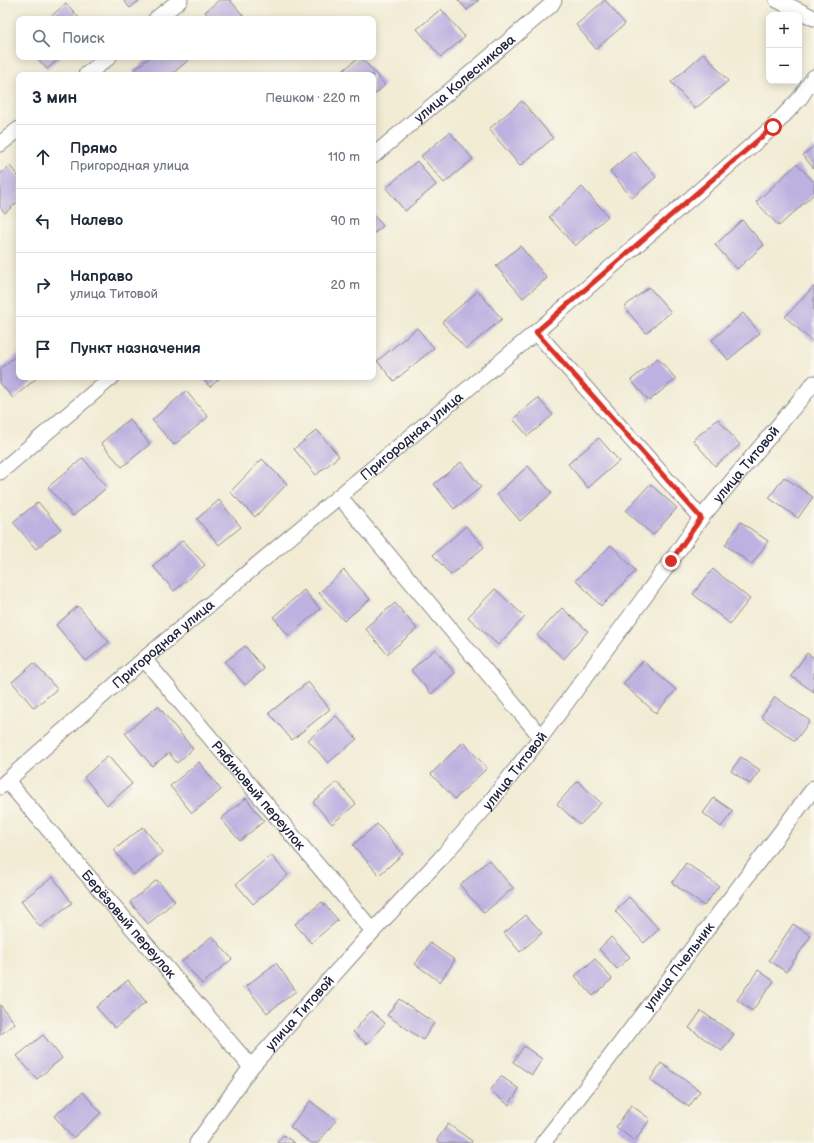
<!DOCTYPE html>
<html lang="ru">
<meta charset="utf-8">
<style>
:root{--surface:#fff;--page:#f6f6f7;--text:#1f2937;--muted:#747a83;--line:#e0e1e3}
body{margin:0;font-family:"Balsamiq Sans",sans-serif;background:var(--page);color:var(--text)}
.controls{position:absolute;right:12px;top:12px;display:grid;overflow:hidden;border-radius:8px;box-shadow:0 2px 10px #0003}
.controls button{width:36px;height:36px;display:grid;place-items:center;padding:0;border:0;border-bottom:1px solid var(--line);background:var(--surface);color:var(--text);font:20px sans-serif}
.stop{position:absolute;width:12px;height:12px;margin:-9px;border:3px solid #d93025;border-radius:50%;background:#fff}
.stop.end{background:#d93025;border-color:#fff;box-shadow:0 1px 4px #0008}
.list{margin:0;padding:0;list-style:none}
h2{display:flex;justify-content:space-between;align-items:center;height:52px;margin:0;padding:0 16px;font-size:17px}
h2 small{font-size:13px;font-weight:400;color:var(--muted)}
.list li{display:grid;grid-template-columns:26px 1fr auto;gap:12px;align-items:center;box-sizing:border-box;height:64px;padding:0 16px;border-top:1px solid var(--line)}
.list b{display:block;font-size:15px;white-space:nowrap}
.list p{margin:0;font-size:13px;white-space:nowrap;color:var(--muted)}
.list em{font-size:13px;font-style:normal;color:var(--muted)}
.icon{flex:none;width:22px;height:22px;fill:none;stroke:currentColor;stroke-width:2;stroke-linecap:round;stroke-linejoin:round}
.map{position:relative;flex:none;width:814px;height:1143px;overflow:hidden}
.search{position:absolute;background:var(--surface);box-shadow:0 2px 10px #0003;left:16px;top:16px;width:360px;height:44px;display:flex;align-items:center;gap:10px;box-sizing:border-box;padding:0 14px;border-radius:8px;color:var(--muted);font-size:15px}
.panel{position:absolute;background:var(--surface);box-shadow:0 2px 10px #0003;left:16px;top:72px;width:360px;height:308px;border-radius:8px}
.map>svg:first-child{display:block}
.building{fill:#bcb1e0}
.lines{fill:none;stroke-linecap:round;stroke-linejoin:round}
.minor-casing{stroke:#8a8788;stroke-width:17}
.minor{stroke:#fff;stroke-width:15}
.route{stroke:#d93025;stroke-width:5}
.labels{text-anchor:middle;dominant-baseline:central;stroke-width:3;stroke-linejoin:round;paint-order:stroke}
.street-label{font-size:14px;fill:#22223b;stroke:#fbf7ec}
</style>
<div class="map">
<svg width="814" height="1143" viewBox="0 0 814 1143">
<rect width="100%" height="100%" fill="#fbf7ec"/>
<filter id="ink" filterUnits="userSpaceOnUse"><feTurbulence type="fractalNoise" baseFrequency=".025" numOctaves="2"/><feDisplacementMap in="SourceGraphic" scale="8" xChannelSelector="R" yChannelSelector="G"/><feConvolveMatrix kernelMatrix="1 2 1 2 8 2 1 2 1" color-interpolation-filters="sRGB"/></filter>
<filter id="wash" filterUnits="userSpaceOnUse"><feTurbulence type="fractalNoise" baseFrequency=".012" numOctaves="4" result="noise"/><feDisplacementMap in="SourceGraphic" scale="16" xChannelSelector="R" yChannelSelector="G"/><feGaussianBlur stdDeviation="0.9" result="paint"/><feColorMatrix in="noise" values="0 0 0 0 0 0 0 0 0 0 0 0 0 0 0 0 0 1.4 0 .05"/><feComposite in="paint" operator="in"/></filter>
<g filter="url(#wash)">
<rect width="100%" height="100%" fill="#f2ecd5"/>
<g id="blocks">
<path class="building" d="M 123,0 L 140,0 L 130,8 Z
M 219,0 L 230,0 L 246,19 L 211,19 L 205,12 Z
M 458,0 L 479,0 L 467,10 Z
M 605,0 L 625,24 L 596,49 L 576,25 Z
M 66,3 L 80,19 L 48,19 Z
M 441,9 L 465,37 L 441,57 L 417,29 Z
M 704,53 L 728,81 L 695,109 L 671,82 Z
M 36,57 L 61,57 L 47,69 Z
M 150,57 L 192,57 L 171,75 L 136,75 L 133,71 Z
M 359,57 L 361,57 L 385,85 L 373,96 L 373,75 L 338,75 Z
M 522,101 L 553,138 L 520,166 L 489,129 Z
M 450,132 L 473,159 L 444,183 L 421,156 Z
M 814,146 L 814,169 L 803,155 Z
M 634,151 L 656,177 L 632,198 L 610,171 Z
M 417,161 L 436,185 L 405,211 L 386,188 Z
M 797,164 L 814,182 L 814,194 L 779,226 L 756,202 Z
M 10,166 L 19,177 L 19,201 L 5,213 L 0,207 L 0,174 Z
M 582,187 L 608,216 L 575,246 L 549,217 Z
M 373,214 L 383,226 L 373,234 Z
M 742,220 L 764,245 L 737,269 L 715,245 Z
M 520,246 L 547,278 L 523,298 L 496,266 Z
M 649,287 L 671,312 L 646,333 L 624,307 Z
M 813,287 L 814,288 L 814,341 L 813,342 L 785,317 Z
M 478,291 L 502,319 L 466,349 L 442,322 Z
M 743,313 L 760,333 L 728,360 L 712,340 Z
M 417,328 L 434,348 L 394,381 L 377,361 Z
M 18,354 L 19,355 L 19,377 L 38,377 L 13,398 L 0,383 L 0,369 Z
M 658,358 L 676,379 L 649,401 L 631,380 Z
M 201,377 L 221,377 L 210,387 Z
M 186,391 L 208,417 L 174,445 L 152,420 Z
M 538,398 L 553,415 L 528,436 L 513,419 Z
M 129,419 L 150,444 L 122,467 L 101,443 Z
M 718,419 L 740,445 L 715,466 L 693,440 Z
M 317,430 L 339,456 L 316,475 L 294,449 Z
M 599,438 L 619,461 L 588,488 L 568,464 Z
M 83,458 L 107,487 L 73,516 L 48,487 Z
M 262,459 L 287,484 L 255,517 L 230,492 Z
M 461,462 L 481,487 L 454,509 L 434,484 Z
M 528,466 L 552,493 L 520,521 L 497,494 Z
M 784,477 L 813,497 L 798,518 L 769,498 Z
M 650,484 L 677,508 L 653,535 L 626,511 Z
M 219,500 L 241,527 L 219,545 L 197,519 Z
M 38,502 L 61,529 L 36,549 L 13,522 Z
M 741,522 L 768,541 L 752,564 L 725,545 Z
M 466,526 L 484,547 L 451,575 L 433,555 Z
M 183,540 L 205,565 L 174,591 L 153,566 Z
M 611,545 L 636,571 L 601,606 L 576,580 Z
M 713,569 L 750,599 L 730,624 L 693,594 Z
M 344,570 L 370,599 L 344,621 L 319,593 Z
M 495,589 L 525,617 L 498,645 L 468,617 Z
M 304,590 L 320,609 L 289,636 L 273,617 Z
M 395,603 L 417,629 L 387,654 L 365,628 Z
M 78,606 L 109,642 L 86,661 L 56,625 Z
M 562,608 L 588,631 L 564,659 L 537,635 Z
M 245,646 L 264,669 L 245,685 L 225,662 Z
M 435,649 L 455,673 L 431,694 L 411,670 Z
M 807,653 L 814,658 L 814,692 L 791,676 Z
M 643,661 L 676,690 L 656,713 L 623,684 Z
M 34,663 L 57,689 L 34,708 L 12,682 Z
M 308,682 L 330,709 L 292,740 L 269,713 Z
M 775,697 L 810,721 L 795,741 L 761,717 Z
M 158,706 L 193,749 L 177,763 L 169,753 L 152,766 L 125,733 Z
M 336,716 L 357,739 L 328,763 L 308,740 Z
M 463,742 L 487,768 L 455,799 L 431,774 Z
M 108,756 L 132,784 L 107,805 L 84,777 Z
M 741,757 L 760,770 L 750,784 L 731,771 Z
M 199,762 L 221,790 L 192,813 L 170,786 Z
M 578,781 L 601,803 L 580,825 L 557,804 Z
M 337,782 L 356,804 L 332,824 L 313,802 Z
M 246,798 L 264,821 L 240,841 L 221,819 Z
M 714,798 L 733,811 L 721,827 L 703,813 Z
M 377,824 L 403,854 L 379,875 L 353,845 Z
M 143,827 L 163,852 L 134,875 L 114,850 Z
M 271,855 L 288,875 L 253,904 L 236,884 Z
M 489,860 L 513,888 L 484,913 L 460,885 Z
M 686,863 L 719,886 L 704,906 L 672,883 Z
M 53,877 L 72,903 L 40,927 L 21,901 Z
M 157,880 L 175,901 L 148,924 L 130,902 Z
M 629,897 L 659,929 L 644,943 L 615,911 Z
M 322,902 L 338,920 L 311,943 L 295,924 Z
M 526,915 L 542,933 L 520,952 L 504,933 Z
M 793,924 L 811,936 L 786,972 L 769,960 Z
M 212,936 L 232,959 L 202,984 L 182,961 Z
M 611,937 L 630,957 L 617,969 L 599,949 Z
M 430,943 L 455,960 L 440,982 L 415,964 Z
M 595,959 L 612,979 L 593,996 L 575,976 Z
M 276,963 L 296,991 L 267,1013 L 246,986 Z
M 758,970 L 774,981 L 752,1011 L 737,1000 Z
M 128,980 L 146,1002 L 115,1028 L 96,1007 Z
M 399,999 L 434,1023 L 423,1040 L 387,1015 Z
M 0,1005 L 15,1023 L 0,1035 Z
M 371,1011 L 385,1023 L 367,1044 L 353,1032 Z
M 701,1011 L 734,1034 L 722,1051 L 689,1028 Z
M 43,1035 L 62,1058 L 37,1079 L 17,1056 Z
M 524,1046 L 542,1059 L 532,1075 L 513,1062 Z
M 661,1063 L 700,1091 L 689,1107 L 650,1080 Z
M 501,1076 L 519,1089 L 509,1105 L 490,1091 Z
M 83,1092 L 101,1113 L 73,1138 L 54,1116 Z
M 310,1101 L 336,1120 L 318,1143 L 311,1143 L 290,1127 Z
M 631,1105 L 650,1119 L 635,1141 L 616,1127 Z
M 448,1124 L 472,1141 L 471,1143 L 441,1143 L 437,1140 Z
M 283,1135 L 295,1143 L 277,1143 Z"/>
</g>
</g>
<g filter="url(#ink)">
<use href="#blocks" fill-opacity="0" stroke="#8a8788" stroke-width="1"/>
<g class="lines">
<defs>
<g id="minor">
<path d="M 777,0 L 814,18"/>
<path d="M 156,19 L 180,0"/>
<path d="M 86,75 L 109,57"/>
<path d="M 0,144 L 19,129"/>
<path id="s1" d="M 373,156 L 551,5 L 554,0"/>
<path d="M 536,332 L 701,518"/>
<path d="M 0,472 L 112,377"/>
<path d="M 340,497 L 541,737"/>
<path id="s2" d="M 144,659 L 373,931"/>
<path id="s3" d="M 7,781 L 251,1067"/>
<path id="s4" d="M 0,787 L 144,659 L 536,332 L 773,127 L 800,98 L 814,77"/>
<path id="s5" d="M 197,1143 L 251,1067 L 373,931 L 440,859 L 491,801 L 541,737 L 671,561 L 701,518 L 814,383"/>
<path id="s6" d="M 543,1143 L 610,1057 L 814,788"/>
</g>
</defs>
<use href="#minor" class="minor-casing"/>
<use href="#minor" class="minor"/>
</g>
</g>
<g class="lines" filter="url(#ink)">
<path class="route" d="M 671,561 L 701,518 L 536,332 L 773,127"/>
</g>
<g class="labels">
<g class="street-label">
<text stroke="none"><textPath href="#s1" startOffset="120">улица Колесникова</textPath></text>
<text stroke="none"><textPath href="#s4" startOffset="541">Пригородная улица</textPath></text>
<text stroke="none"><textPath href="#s5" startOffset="874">улица Титовой</textPath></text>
<text stroke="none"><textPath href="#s4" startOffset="217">Пригородная улица</textPath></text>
<text stroke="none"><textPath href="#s5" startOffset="490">улица Титовой</textPath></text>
<text stroke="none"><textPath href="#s2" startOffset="178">Рябиновый переулок</textPath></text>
<text stroke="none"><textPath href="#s3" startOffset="188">Берёзовый переулок</textPath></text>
<text stroke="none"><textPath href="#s6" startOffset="223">улица Пчельник</textPath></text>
<text stroke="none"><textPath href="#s5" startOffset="166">улица Титовой</textPath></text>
</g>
</g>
</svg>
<div class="controls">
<button>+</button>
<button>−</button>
</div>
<div class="stop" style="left:773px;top:127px"></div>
<div class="stop end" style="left:671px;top:561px"></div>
<div class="search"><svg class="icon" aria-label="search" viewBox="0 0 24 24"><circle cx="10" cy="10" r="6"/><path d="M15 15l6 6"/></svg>Поиск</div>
<section class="panel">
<h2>3 мин<small>Пешком · 220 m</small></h2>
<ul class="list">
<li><svg class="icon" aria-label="ahead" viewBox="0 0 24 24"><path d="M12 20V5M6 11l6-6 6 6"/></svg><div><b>Прямо</b><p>Пригородная улица</p></div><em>110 m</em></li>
<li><svg class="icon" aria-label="left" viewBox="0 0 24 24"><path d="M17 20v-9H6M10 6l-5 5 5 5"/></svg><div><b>Налево</b></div><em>90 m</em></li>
<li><svg class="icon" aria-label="right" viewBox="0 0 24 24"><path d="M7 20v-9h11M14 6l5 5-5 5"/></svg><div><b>Направо</b><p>улица Титовой</p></div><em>20 m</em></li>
<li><svg class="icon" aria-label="arrive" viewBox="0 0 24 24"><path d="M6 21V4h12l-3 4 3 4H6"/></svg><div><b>Пункт назначения</b></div></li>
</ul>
</section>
</div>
